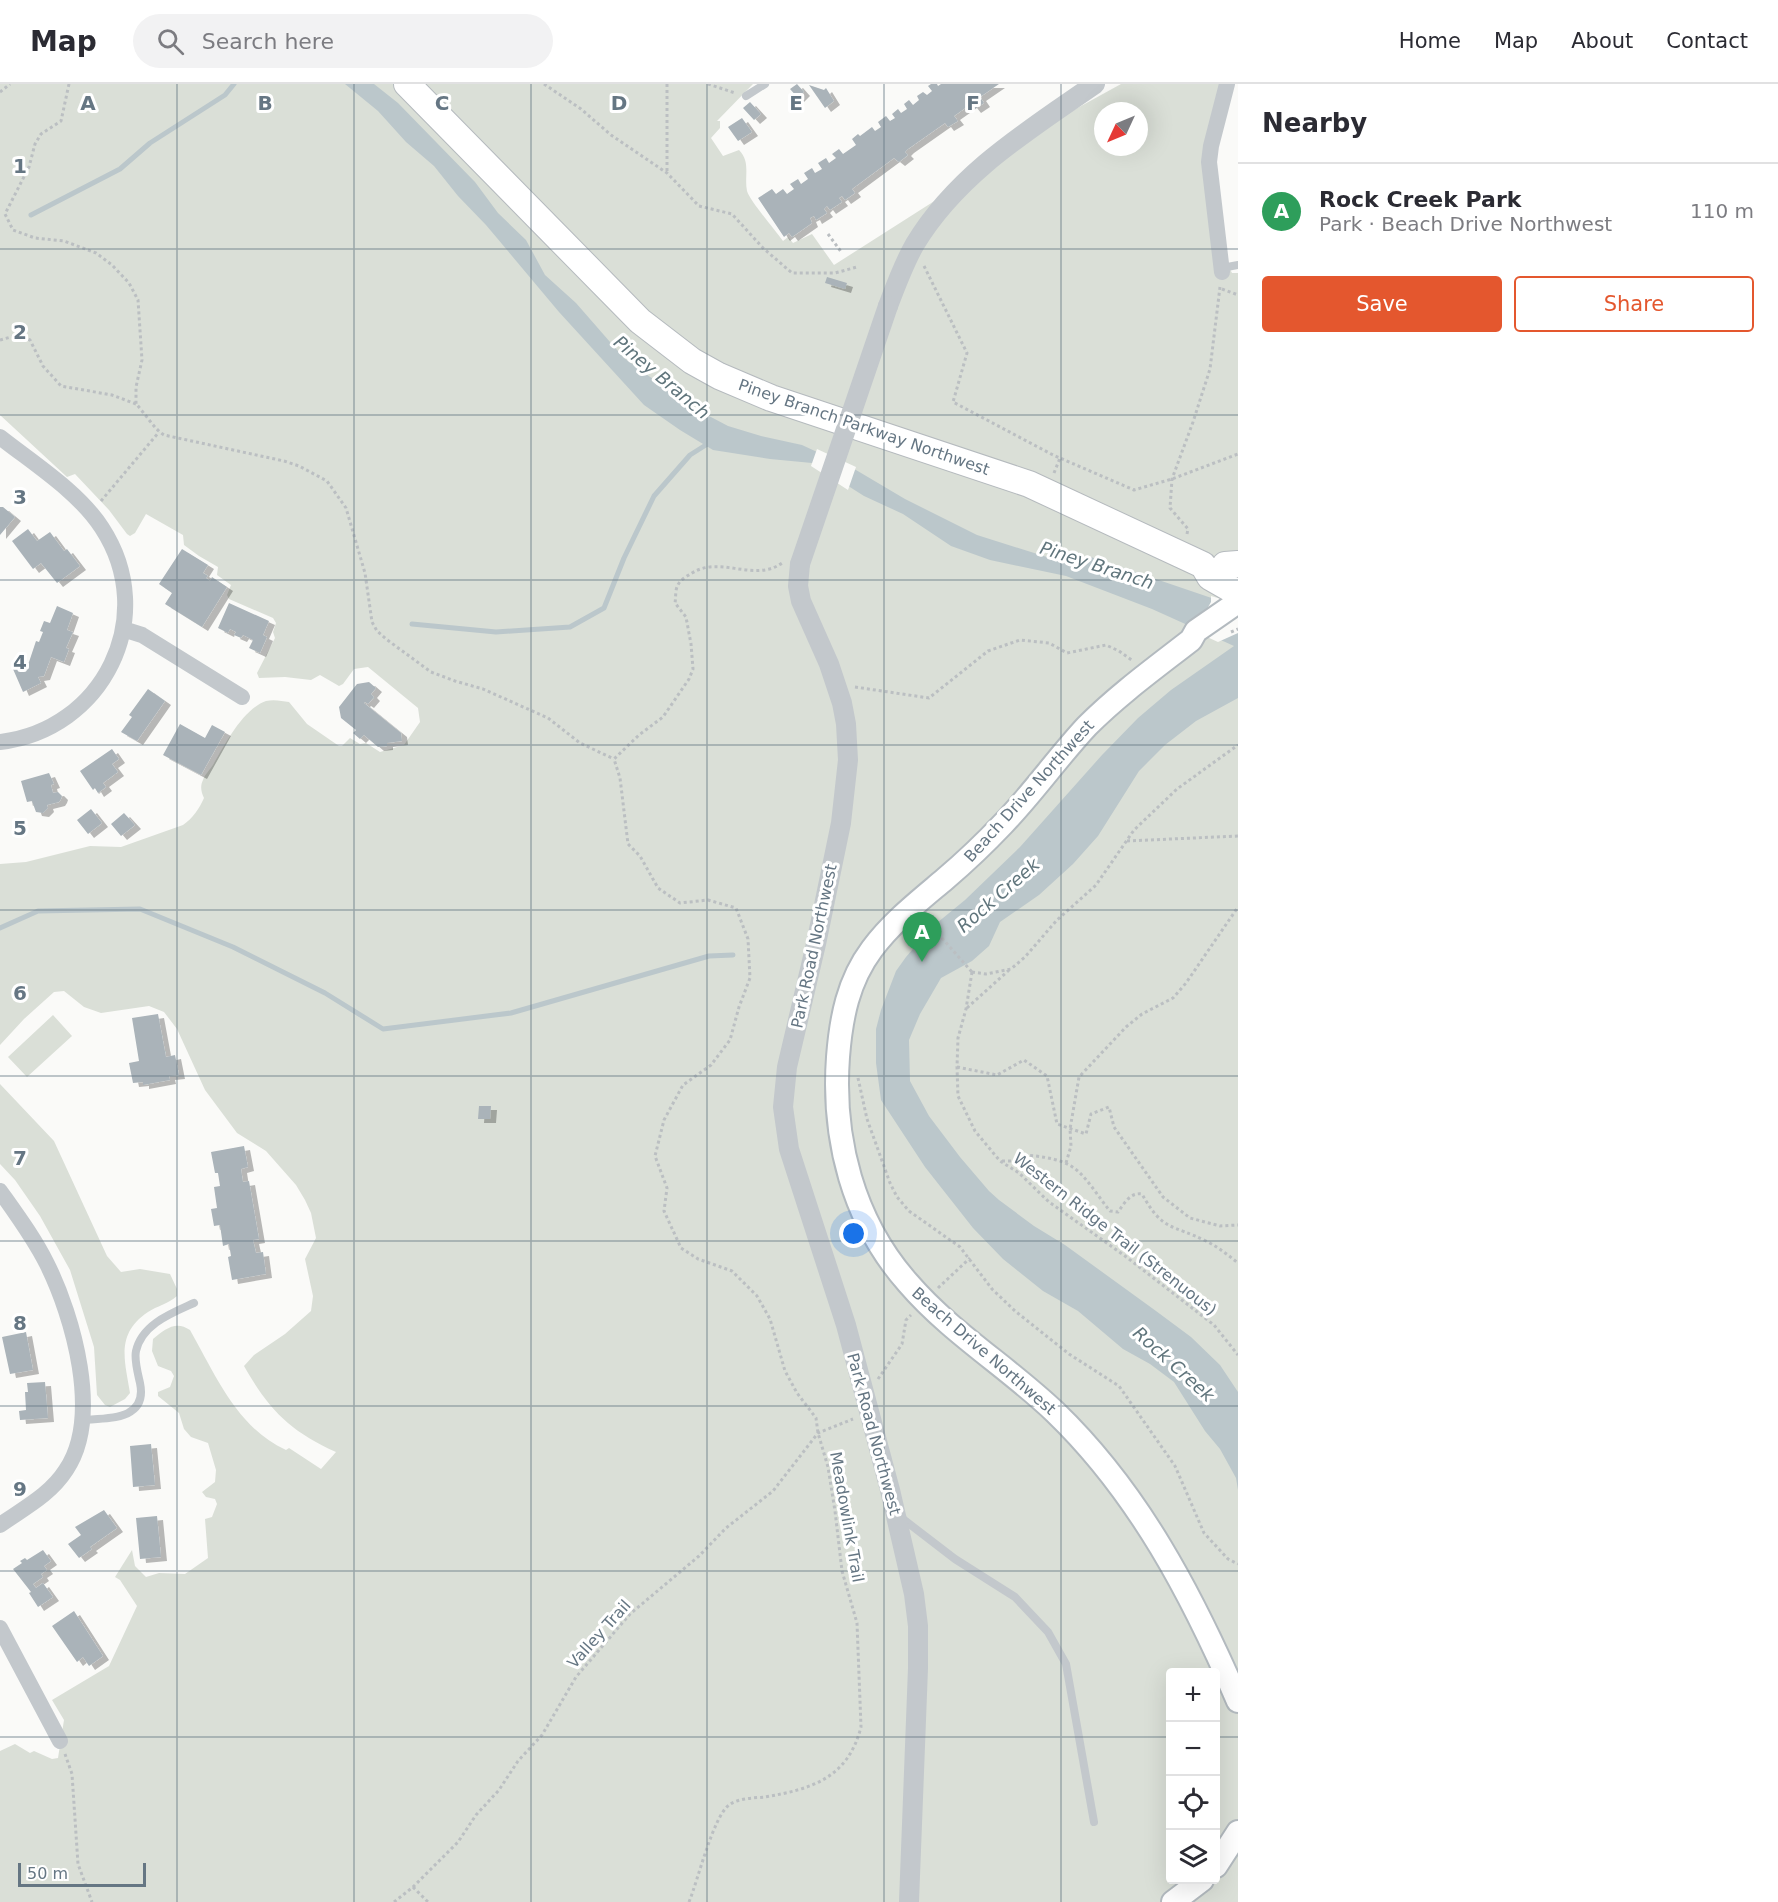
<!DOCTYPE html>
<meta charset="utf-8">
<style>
:root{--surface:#fff;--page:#f2f2f3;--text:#2b2b33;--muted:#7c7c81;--line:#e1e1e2;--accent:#e4572e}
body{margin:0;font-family:"DejaVu Sans",sans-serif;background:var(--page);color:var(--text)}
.controls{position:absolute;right:18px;bottom:18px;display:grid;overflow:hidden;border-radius:6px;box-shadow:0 6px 24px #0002}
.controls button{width:54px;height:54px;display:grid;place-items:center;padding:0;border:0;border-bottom:2px solid var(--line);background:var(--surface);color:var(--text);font:30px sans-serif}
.compass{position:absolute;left:1094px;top:18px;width:54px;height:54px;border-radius:50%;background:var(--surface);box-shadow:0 6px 24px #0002;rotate:226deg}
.scale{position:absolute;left:18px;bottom:15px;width:128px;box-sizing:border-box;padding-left:6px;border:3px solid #657683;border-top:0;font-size:16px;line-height:21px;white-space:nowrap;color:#657683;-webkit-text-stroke:4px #fff;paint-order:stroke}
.you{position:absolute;left:854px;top:1150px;width:21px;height:21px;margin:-15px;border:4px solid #fff;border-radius:50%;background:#1a73e8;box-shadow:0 0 0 9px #1a73e833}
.badge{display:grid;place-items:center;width:39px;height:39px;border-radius:50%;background:var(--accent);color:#fff;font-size:20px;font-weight:700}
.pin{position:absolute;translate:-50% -50px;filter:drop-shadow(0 2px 3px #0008)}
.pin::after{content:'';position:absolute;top:32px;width:21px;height:18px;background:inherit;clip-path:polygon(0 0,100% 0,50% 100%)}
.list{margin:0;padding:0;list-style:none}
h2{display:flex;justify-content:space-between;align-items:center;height:78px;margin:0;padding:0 24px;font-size:26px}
h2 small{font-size:20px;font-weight:400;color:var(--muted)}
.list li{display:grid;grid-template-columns:39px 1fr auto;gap:18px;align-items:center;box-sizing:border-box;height:96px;padding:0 24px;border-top:2px solid var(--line)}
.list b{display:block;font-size:22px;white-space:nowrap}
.list p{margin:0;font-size:20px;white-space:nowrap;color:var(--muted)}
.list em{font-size:20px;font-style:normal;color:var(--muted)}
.actions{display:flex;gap:12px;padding:18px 24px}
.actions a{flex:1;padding:14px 0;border:2px solid var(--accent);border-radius:6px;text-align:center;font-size:21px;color:var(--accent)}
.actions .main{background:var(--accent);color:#fff}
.icon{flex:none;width:33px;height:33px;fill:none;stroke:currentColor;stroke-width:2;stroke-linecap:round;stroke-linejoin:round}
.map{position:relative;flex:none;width:1238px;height:1818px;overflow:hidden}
header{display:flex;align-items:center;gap:36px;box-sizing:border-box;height:84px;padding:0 30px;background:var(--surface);border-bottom:2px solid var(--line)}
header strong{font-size:28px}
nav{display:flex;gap:33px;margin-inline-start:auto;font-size:21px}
.search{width:420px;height:54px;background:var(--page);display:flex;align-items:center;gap:15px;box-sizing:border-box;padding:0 21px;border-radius:33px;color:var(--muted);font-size:22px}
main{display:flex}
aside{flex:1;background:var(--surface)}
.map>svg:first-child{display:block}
.green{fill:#dadfd7;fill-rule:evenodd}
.water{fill:#bbc7cb}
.pier{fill:#fafaf8}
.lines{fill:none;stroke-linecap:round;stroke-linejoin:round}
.stream{stroke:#bbc7cb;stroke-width:5}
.building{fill:#aab3b9;filter:url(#shadow)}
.secondary-casing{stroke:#b3babf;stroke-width:26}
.primary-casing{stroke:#b5babe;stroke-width:28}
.path{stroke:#bbbfc2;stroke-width:3;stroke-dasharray:3 3;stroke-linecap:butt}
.service{stroke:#c3c8cc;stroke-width:8}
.minor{stroke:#c3c8cc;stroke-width:16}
.tertiary{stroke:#c3c8cc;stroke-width:20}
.secondary{stroke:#fff;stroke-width:22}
.primary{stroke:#fff;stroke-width:26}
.tertiary-bridge{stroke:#c3c8cc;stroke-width:20}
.grid{fill:none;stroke:#657683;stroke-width:1.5;stroke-opacity:0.55}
.labels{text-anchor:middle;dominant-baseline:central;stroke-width:6;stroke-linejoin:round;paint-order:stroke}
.street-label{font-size:16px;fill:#657683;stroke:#fff}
.water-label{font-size:18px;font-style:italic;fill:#60757c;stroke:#fff}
.grid-label{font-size:20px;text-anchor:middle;font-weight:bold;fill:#657683;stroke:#fff;stroke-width:6;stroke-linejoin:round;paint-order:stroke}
</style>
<header>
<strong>Map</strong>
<div class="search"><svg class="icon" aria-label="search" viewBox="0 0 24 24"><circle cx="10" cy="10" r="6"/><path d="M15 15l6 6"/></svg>Search here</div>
<nav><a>Home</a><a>Map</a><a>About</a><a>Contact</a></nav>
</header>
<main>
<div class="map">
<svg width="1238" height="1818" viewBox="0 0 1238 1818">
<defs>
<filter id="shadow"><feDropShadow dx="6" dy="4" stdDeviation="0" flood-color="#0004"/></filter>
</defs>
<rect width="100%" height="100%" fill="#fafaf8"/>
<path class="green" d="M 0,0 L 753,0 L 717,37 L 720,37 L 720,44 L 711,54 L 723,72 L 739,66 C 751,78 744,92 747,107 C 750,117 776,147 783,157 L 788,153 L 793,159 L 812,150 L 834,181 L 1016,65 L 1052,38 L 1121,0 L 1223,0 L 1212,97 L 1227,179 L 1232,189 L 1238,189 L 1238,1818 L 0,1818 L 0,1667 L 15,1660 L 30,1669 L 34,1667 L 52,1675 L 58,1674 L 64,1636 L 52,1616 L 109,1582 L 137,1522 L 120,1496 L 115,1493 L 132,1466 L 135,1482 L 146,1493 L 159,1489 L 185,1490 L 208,1474 L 205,1435 L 212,1433 L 217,1420 L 215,1415 L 206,1413 L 202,1408 L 215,1398 L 216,1386 L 208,1359 L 191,1353 L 184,1345 L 179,1329 L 158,1312 L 158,1308 L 170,1303 L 174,1292 L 171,1287 L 158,1282 L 152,1267 L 153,1255 C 165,1245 176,1236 190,1246 C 215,1290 237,1344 286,1366 L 289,1364 L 321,1385 L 336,1368 C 290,1347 269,1326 244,1282 L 254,1271 L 285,1250 L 311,1227 L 313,1212 L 305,1175 L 316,1154 L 311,1129 L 305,1116 L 296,1101 L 266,1067 L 237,1049 L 205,1006 L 177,945 L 164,928 L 149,922 L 101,929 L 84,923 L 64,907 L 54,908 L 24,935 L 0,961 L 0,780 L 26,778 L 90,762 L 121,763 L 183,741 C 193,734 199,725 204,714 C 201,708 200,702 203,696 C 205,690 210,686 213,681 C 225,660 243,625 266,617 C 274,615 282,617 289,618 L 307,640 L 339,662 L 342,662 L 350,654 L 360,660 L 366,659 L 380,668 L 404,661 L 420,638 L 418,624 L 368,583 L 354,585 L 343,600 L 339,602 L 320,591 L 311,596 L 285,593 L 259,594 L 257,589 L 275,554 L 273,548 L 276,539 L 273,534 L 229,515 L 227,511 L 231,501 L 217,491 L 218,483 L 199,472 L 184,461 L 183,451 L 146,430 L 135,449 L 130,452 L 127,450 L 109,426 L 75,390 L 67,393 L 0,331 ZM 1103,27 L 1139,27 L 1139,63 L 1103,63 ZM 1170,1588 L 1216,1588 L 1216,1796 L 1170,1796 Z
M 53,931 L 72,952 L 27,993 L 8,973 Z
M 0,1000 L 54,1057 L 107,1172 L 121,1188 L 140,1185 L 170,1190 L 177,1205 L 177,1212 C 168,1220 157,1222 148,1228 C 115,1250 125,1277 130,1309 L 125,1315 L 110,1323 L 105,1321 L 97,1311 L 94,1263 L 70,1186 L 40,1132 L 15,1096 L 0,1080 Z"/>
<path class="water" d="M 345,0 L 374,0 L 398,19 L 475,98 L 498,129 L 526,156 L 545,191 L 576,219 L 624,274 L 690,322 L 728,342 L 761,352 L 802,361 L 856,386 L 905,415 L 977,451 L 1050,474 L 1091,473 L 1238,523 L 1238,614 L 1196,637 L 1165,661 L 1139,687 L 1098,752 L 1073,780 L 1039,811 L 1000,838 L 989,862 L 972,877 L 941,894 L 920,930 L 909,956 L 910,997 L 929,1032 L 960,1073 L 989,1107 L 999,1116 L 1034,1142 L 1065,1161 L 1156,1227 L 1191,1253 L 1220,1281 L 1238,1308 L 1238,1406 L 1236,1394 L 1220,1365 L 1205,1347 L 1174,1298 L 1150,1280 L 1123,1265 L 1078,1227 L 1043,1207 L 1003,1175 L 973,1144 L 925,1083 L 881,1016 L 876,979 L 876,945 L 881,926 L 896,887 L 906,873 L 932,843 L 965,816 L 1020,763 L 1102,671 L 1138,634 L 1171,606 L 1234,562 L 1152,525 L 1066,492 L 990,476 L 951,462 L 903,430 L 864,412 L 812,379 L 770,375 L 713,366 L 680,346 L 644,321 L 559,228 L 486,141 L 458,112 L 434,82 L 406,58 L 378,27 Z"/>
<path class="pier" d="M 817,365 L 856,383 L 848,406 L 811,382 Z
M 1211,512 L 1238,520 L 1238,549 L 1218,558 L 1185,543 L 1207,525 L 1211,518 Z"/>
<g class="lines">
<path class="stream" d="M 31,131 L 120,85 L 150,59 L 225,11 L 234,0
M 412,540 L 496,548 L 570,543 L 604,524 L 624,474 L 654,412 L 690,371 L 709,359
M 0,844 L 38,827 L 140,825 L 233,863 L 325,909 L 383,945 L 511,929 L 709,872 L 733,871"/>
</g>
<path class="building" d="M 797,0 L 804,8 L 798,14 L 790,5 Z
M 931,0 L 937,0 L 938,2 L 941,0 L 999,0 L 980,13 L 984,19 L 975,25 L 971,20 L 954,32 L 958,37 L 948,43 L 945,39 L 908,65 L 905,68 L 908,71 L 899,78 L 894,74 L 852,105 L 855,109 L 845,116 L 842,112 L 839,114 L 842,118 L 830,126 L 827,122 L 824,125 L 827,129 L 816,136 L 814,132 L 810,134 L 812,139 L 792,153 L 789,149 L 784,153 L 758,114 L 772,105 L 776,110 L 783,105 L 787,110 L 794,105 L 790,100 L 798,95 L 801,100 L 808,95 L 804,89 L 812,84 L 815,89 L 822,85 L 818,79 L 826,74 L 829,79 L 836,74 L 832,70 L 839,65 L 843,70 L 856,61 L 852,55 L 858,50 L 860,52 L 872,43 L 875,47 L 881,43 L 878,38 L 886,32 L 890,37 L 895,34 L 892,30 L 898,25 L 901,29 L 907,25 L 904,20 L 909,16 L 913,21 L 919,16 L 917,12 L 923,8 L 927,11 L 932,7 L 928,2 Z
M 809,1 L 824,6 L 826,4 L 834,17 L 825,24 Z
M 750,18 L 761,30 L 754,36 L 743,24 Z
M 742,34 L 752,48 L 738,57 L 728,43 Z
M 827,193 L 847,199 L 845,205 L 825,199 Z
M 0,423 L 3,423 L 15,433 L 0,451 Z
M 28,445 L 37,457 L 50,448 L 64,467 L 67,465 L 80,482 L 57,499 L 41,479 L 33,485 L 12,457 Z
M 182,465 L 208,481 L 203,489 L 208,492 L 206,494 L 210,497 L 212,493 L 227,503 L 202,543 L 165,520 L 172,509 L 159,500 Z
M 229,519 L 269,537 L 263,551 L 267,553 L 260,569 L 249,564 L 253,556 L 243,551 L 241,554 L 234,551 L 236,548 L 230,545 L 228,549 L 218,544 Z
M 57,522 L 73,529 L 67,546 L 73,548 L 66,564 L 69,565 L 64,578 L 51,573 L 44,592 L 38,593 L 41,599 L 23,608 L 13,585 L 29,578 L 36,557 L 39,558 L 43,548 L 40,547 L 44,537 L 50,539 Z
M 369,598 L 376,604 L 371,610 L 374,613 L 368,620 L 365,618 L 364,619 L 401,649 L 402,657 L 387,659 L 387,662 L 378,663 L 364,651 L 360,655 L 353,649 L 356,646 L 341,634 L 339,623 L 357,600 Z
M 148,605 L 165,617 L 137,657 L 121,648 L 132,633 L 129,631 Z
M 180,640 L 205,654 L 212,641 L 225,648 L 201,691 L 163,671 Z
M 112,665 L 119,675 L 112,680 L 118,688 L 103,699 L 106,703 L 98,709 L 95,704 L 93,706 L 80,687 Z
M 49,689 L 54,700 L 51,701 L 53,709 L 58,708 L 62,712 L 61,715 L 59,718 L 47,721 L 48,724 L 43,729 L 36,728 L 32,717 L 27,718 L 21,697 Z
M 91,725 L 102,739 L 88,750 L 77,736 Z
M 124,729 L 135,741 L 121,752 L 111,740 Z
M 158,930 L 166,973 L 175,971 L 179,991 L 169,992 L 170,996 L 143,1001 L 143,998 L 133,999 L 129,979 L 139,977 L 132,934 Z
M 479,1022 L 491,1022 L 490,1035 L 478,1035 Z
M 244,1062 L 248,1083 L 241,1085 L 243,1098 L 249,1097 L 259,1155 L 253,1156 L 256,1169 L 263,1168 L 266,1190 L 232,1196 L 228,1173 L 231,1172 L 229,1160 L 223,1162 L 220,1141 L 214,1142 L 211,1125 L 217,1124 L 214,1103 L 220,1102 L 218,1089 L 215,1089 L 211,1068 Z
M 26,1248 L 33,1286 L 10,1290 L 2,1253 Z
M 45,1298 L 48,1334 L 20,1336 L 19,1327 L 26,1326 L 25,1308 L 28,1308 L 27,1299 Z
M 151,1360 L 155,1401 L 133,1403 L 130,1362 Z
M 104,1426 L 117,1444 L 90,1463 L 92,1465 L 79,1474 L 68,1460 L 81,1451 L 75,1443 Z
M 157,1432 L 161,1473 L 140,1475 L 136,1434 Z
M 43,1466 L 51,1477 L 44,1482 L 47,1486 L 41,1490 L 43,1493 L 33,1500 L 36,1504 L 43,1499 L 53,1513 L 38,1523 L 29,1509 L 31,1508 L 13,1485 L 22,1479 L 20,1477 L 25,1474 L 27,1476 Z
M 74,1527 L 103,1572 L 89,1582 L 83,1573 L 77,1578 L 52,1542 Z"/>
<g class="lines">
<defs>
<path id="secondary" d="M 1238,518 L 1196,547 L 1191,556 C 1155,584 1119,610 1087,642 C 1058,673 1033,709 1003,740 C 985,759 965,778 945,795 C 919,817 892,838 872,865 C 848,897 841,934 838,973 C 832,1055 853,1137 908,1199 C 951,1249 1008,1283 1055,1328 C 1139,1409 1192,1511 1238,1617
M 1216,1782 L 1238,1748
M 1173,1818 L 1202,1796"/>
<path id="primary" d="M 407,0 L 640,237 L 692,277 L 719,292 L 771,314 L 1029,400 L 1203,481 L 1210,493 L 1238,509
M 1225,481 L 1238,480"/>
</defs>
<use href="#secondary" class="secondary-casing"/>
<use href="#primary" class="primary-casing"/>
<path class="path" d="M 69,0 L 61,37 L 41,50 L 35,60 L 29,83 L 5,130 L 13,146 L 35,154 L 64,157 L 96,169 L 112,181 L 129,199 L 138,216 L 142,276 L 136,303 L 136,320 C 145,329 154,345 164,351 L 284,377 L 299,382 L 327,397 L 346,424 L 365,489 L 372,538 L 377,547 L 386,555 L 431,588 L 455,597 L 483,605 L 548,634 L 580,659 L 614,675
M 544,0 L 581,25 L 611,51 L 667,89 L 699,122 L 732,130 L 763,164 L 792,189 L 835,189 L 857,183
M 667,0 L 667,89
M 708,0 L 735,9
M 0,8 L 10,0
M 828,150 L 842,169
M 924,182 L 967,269 L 953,318 L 1053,371 L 1134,406 L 1172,395 L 1238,370
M 1222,205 L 1238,211
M 0,256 L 18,251 L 30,256 L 43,282 L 61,302 L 112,311 L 136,320
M 1054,389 L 1060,374
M 101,417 L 159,348
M 1187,450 L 1188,445 L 1170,424 L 1172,395 L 1193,338 L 1210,285 L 1220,203
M 1231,548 L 1238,545
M 855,603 L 929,614 L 988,567 L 1020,556 L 1049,559 L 1067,569 L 1106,561 L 1119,567 L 1133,577
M 1127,757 L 1238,752
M 926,836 L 972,888
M 972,888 L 966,925 L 958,954 L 957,983 L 958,1012 L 975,1047 L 1000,1077 L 1019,1089 L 1049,1118 L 1125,1172 L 1214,1241 L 1238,1271
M 972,888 L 986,890 L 1011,885 L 1025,873 L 1057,836 L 1096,801 L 1134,746 L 1177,705 L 1238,661
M 967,924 L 1009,886
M 957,983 L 997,991 L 1024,976 L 1047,992 L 1057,1040 L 1086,1050 L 1091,1030 L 1109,1023 L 1114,1043 L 1163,1113 L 1190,1134 L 1220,1142 L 1238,1141
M 858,994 L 867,1035 L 890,1099 L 897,1113 L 909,1127 L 960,1163 L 992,1205 L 1015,1227 L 1069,1270 L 1119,1302 L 1175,1382 L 1204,1449 L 1228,1475 L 1238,1480
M 1002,1077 L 1017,1077 L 1026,1071 C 1045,1073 1066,1075 1080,1089 C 1091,1100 1100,1115 1110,1127 L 1118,1128 C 1124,1120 1130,1108 1142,1110 C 1163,1148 1172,1140 1206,1157 C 1218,1163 1228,1171 1238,1179
M 1066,1079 L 1071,1062 L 1070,1045 L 1079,993 L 1126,943 L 1142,930 L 1173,914 L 1186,899 L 1238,823
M 938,1204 L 970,1174
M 878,1295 L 902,1260 L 906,1236 L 911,1231
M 65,1670 L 72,1690 L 78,1780 L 92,1818
M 413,1803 L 428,1818
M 394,1818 L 413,1803 L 458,1758 L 476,1731 L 499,1706 L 518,1677 L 542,1651 L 576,1593 L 630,1530 L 699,1472 L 726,1444 L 773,1407 L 818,1349 L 853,1335
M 689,1818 C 698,1796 713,1733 729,1721 C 738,1714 754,1714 765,1713 C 812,1705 848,1694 861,1643 L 857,1539 L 842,1487 L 835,1427 L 828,1383 L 818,1349 L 816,1334 L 797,1309 L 785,1287 L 770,1235 L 757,1212 L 732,1187 L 698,1175 L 681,1164 L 664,1127 L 667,1104 L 655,1072 L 664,1036 L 683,1001 L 711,981 L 730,956 L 739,923 L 750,894 L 748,855 L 736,824 L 708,816 L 680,819 L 658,804 L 640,772 L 628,760 L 620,694 L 614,675 L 639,651 L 663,633 L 689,595 L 693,585 L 691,560 L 686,533 L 675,519 C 676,514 675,505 678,501 C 680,496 687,492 692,489 C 721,471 754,499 782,479"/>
<path class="service" d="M 746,12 L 765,0
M 1222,184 L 1238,181
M 82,1336 C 107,1334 148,1337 140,1299 C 138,1290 134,1276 136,1267 C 142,1240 172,1229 194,1219
M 899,1432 L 955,1475 L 1015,1513 L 1048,1548 L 1066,1580 L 1094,1738"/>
<path class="minor" d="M 1222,188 L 1209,78 L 1211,62 L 1227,0
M 0,353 C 33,379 79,408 102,444 C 160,533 103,646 0,658
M 123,545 L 142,551 L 242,613
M 0,1107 C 17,1131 34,1154 47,1180 C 73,1232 102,1333 66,1386 C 50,1411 24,1424 0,1441
M 0,1544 L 60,1657"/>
<path class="tertiary" d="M 888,222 C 896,201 904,179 915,160 C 958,89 1029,46 1095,0
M 800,480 L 798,502 L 801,517 L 829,580 L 842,619 L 846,640 L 848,676 L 841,739 L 816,860 L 787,983 L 783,1023 L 789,1065 L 846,1241 L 890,1406 L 914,1510 L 918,1542 L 918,1584 L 909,1818"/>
<use href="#secondary" class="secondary"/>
<use href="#primary" class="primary"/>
<path class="tertiary-bridge" d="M 800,480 L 888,222"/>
</g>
<path class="grid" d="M 177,0 L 177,1818M 354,0 L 354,1818M 531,0 L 531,1818M 707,0 L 707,1818M 884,0 L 884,1818M 1061,0 L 1061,1818M 0,165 L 1238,165M 0,331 L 1238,331M 0,496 L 1238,496M 0,661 L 1238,661M 0,826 L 1238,826M 0,992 L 1238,992M 0,1157 L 1238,1157M 0,1322 L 1238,1322M 0,1487 L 1238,1487M 0,1653 L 1170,1653M 1216,1653 L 1238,1653"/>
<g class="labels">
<g class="street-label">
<text transform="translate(864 343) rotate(19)">Piney Branch Parkway Northwest</text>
<text transform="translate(1029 707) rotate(-48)">Beach Drive Northwest</text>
<text transform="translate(814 862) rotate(-78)">Park Road Northwest</text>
<text transform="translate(1115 1150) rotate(38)">Western Ridge Trail (Strenuous)</text>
<text transform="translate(984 1267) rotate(41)">Beach Drive Northwest</text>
<text transform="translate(874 1350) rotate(75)">Park Road Northwest</text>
<text transform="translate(847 1433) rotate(80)">Meadowlink Trail</text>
<text transform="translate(599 1550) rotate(-48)">Valley Trail</text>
</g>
<g class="water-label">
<text transform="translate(662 293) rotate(40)">Piney Branch</text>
<text transform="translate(1097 481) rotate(18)">Piney Branch</text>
<text transform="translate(998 811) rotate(-41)">Rock Creek</text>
<text transform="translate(1174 1280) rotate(42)">Rock Creek</text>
</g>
</g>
<g class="grid-label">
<text x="88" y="26">A</text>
<text x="265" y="26">B</text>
<text x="442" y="26">C</text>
<text x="619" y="26">D</text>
<text x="796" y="26">E</text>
<text x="973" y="26">F</text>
<text x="20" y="89">1</text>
<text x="20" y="255">2</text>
<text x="20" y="420">3</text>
<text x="20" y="585">4</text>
<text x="20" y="751">5</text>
<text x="20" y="916">6</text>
<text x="20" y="1081">7</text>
<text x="20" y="1246">8</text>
<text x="20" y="1412">9</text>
</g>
</svg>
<div class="controls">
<button>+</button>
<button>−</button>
<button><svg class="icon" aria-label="locate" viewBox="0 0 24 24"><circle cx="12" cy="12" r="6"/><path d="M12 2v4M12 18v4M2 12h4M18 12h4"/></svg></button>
<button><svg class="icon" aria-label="layers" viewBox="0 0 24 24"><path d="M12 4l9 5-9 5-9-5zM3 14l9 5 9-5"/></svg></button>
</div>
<svg class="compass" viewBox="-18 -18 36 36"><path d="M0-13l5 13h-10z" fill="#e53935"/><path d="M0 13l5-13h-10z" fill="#7c7c81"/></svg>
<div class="scale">50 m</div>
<div class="you"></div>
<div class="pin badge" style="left:922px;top:878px;background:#2e9e5b">A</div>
</div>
<aside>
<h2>Nearby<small></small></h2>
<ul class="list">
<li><span class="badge" style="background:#2e9e5b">A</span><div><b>Rock Creek Park</b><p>Park · Beach Drive Northwest</p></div><em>110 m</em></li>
</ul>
<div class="actions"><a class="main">Save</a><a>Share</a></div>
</aside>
</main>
